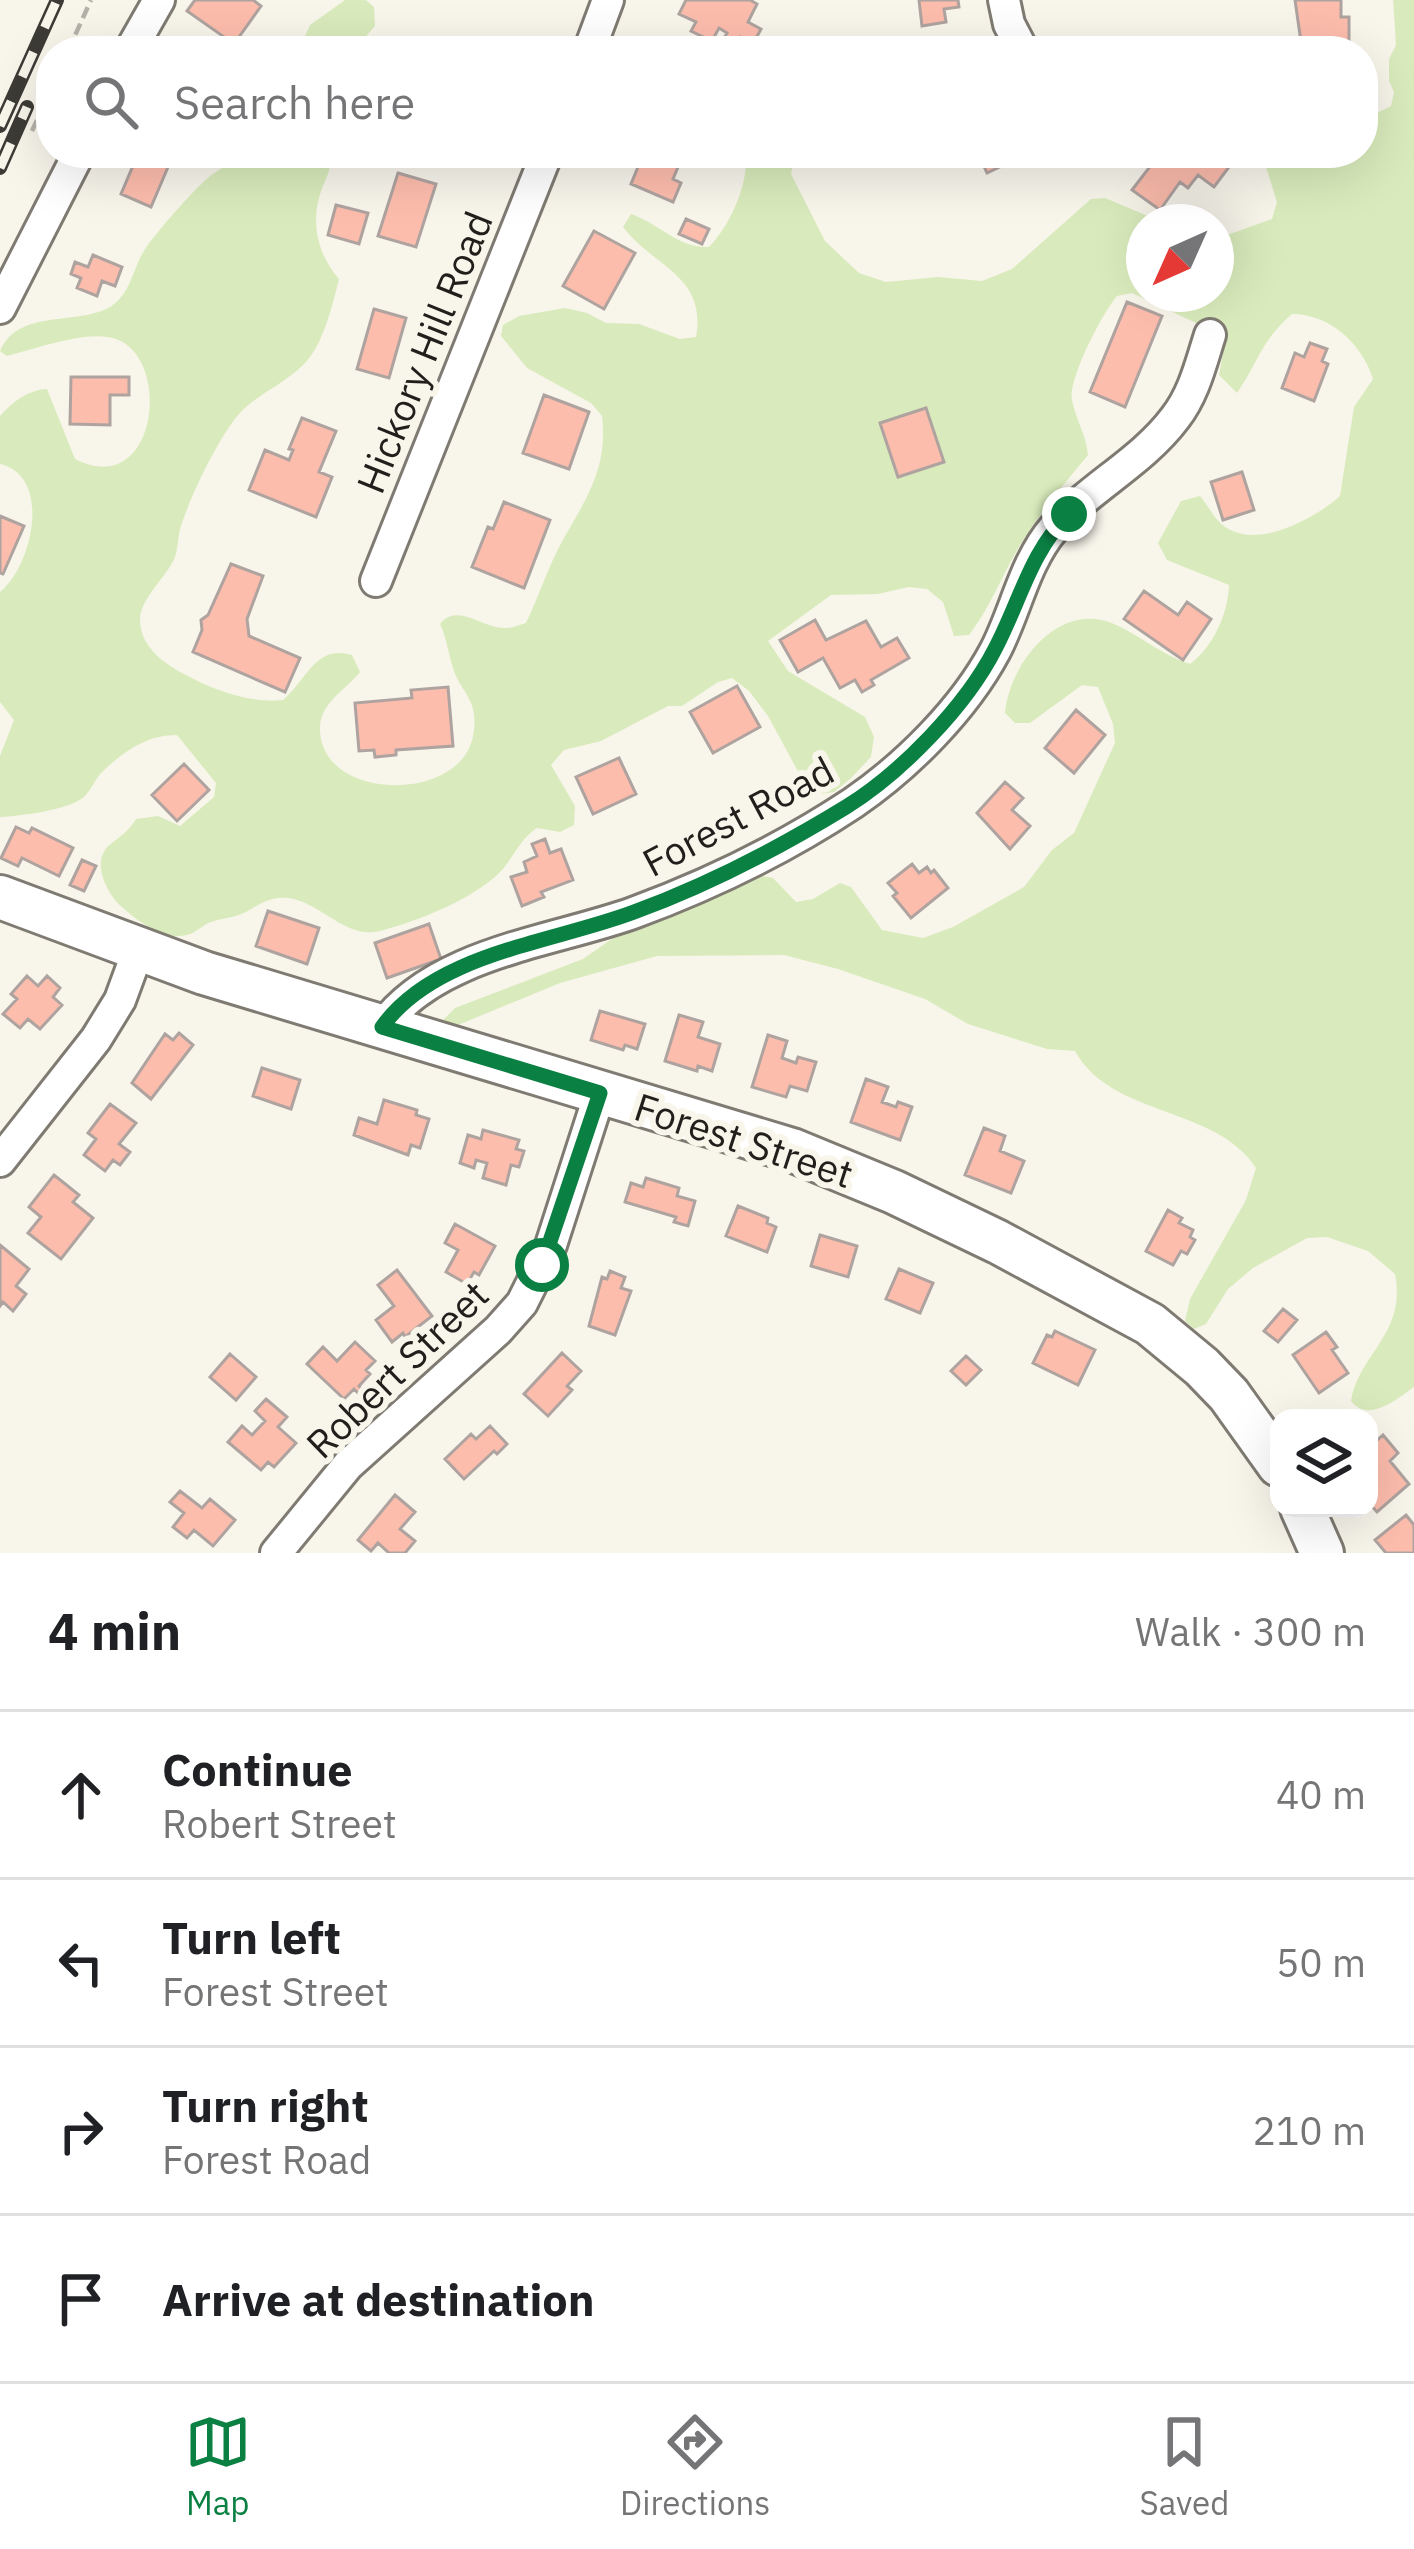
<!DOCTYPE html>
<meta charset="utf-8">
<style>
:root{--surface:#fff;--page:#f2f2f2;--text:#202124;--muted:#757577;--line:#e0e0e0;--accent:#0b8043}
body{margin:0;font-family:"IBM Plex Sans",sans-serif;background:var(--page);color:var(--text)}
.controls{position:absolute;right:36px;bottom:36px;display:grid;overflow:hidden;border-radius:24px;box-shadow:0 12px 48px #0002}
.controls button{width:108px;height:108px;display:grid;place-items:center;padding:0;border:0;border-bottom:3px solid var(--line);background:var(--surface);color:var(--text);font:60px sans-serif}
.compass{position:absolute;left:1126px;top:204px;width:108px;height:108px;border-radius:50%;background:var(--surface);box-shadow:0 12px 48px #0002;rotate:225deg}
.stop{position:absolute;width:36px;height:36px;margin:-27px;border:9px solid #0b8043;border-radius:50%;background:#fff}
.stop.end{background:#0b8043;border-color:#fff;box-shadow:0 3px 12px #0008}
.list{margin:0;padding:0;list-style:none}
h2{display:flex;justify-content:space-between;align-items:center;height:156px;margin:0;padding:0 48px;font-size:51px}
h2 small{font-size:39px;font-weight:400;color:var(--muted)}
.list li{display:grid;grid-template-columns:78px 1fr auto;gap:36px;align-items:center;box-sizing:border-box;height:168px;padding:0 48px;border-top:3px solid var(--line)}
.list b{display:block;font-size:45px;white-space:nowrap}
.list p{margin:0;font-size:39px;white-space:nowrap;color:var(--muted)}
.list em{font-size:39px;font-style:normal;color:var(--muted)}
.icon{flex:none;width:66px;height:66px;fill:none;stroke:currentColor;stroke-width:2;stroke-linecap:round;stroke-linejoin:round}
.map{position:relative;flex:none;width:1414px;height:1553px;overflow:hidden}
.search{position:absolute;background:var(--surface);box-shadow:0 12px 48px #0002;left:36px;right:36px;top:36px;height:132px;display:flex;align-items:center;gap:30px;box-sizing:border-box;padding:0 42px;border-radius:48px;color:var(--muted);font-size:45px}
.sheet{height:828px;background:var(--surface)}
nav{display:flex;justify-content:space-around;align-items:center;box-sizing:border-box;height:168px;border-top:3px solid var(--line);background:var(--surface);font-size:33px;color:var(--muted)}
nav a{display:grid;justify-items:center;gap:6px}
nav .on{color:var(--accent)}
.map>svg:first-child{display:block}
.green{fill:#d9ebbc}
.building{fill:#fdbdad;stroke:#afa3a0;stroke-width:3}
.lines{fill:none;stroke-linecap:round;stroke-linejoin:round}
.street-casing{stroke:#7f7b73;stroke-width:36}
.secondary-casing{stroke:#7f7b73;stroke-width:48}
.path{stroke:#b5b2aa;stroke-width:4.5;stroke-dasharray:12 6;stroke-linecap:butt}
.street{stroke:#fff;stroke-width:30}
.secondary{stroke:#fff;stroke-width:42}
.rail-casing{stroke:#3c3b36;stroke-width:14}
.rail{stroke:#f8f5eb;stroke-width:9;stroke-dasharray:27;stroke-linecap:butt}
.route{stroke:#0b8043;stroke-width:15}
.labels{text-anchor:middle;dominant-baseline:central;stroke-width:12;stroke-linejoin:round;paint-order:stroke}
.street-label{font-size:39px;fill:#201f1b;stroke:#f8f5eb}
</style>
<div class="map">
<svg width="1414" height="1553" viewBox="0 0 1414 1553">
<rect width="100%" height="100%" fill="#f8f5eb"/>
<path class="green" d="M 345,0 L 366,0 L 374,7 L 375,26 L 353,51 L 298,51 L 310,25 Z
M 1393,0 L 1414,0 L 1414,1387 C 1396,1400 1368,1423 1351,1401 C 1358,1354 1407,1334 1395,1274 L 1368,1251 L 1327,1237 L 1307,1238 L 1253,1268 L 1228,1289 L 1206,1324 L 1194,1329 L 1185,1321 L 1190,1299 L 1246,1200 L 1256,1168 C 1215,1105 1112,1118 1075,1051 L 1047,1049 L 968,1024 L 925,999 L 838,969 L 784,955 L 657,956 L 560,983 L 453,1027 L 443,1020 L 455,1008 L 583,959 L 639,920 L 763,876 L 773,878 L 796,902 L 813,899 L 840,883 L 851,887 L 882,930 L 923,938 L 953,927 L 1024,887 L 1052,850 L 1074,833 L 1115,743 L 1113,724 L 1098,687 L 1082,685 L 1030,723 L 1015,723 L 1005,713 C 1009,665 1058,600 1114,624 C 1141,636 1160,654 1190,664 C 1214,646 1228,613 1229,585 L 1167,560 L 1158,543 L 1181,501 L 1200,496 C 1208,505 1214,519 1224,526 C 1257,551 1315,518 1340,496 L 1354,407 L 1373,379 C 1362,343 1329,314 1292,314 C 1260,342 1259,361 1237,393 L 1219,375 L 1226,337 L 1132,293 L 1117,296 C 1103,312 1068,379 1072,400 C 1076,420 1086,434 1088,455 C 1064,484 1040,513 1020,545 C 1002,575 991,606 969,635 L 954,636 L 943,602 L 927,589 L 909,587 L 878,594 L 831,595 L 768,641 L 788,671 L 865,717 L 874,737 L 871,757 L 850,779 L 834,792 L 821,794 L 807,788 L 768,716 L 749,691 L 732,678 L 718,682 L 682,706 L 668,706 L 601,741 L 564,750 L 551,765 L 575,806 L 574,825 L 560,832 L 537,828 C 519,839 512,862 496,876 C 466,902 418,921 380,931 C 346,940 321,902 288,898 C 270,896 260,904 246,912 C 234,918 222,918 211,922 C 202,925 196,933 187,935 C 165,941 137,921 122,907 C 109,896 93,867 105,850 C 111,841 126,836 136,819 L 158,816 L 180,826 L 214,797 L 216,783 L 177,735 C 146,735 123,752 101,773 C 95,780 91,790 84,797 C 69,810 20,816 0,817 L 0,756 L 14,720 L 0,702 L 0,592 C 32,567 53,476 0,464 L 0,416 C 13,402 27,390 47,389 L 75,459 C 157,501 173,359 116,339 C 89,329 35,349 7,356 L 0,351 C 19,308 77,326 110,307 C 131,294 132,270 144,251 C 152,237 200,182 213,174 C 224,166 234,162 244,153 L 330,153 C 333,172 323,181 319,198 C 311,228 320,257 339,279 C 333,303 325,337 310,357 C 291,382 260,391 239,414 C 218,438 189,499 180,529 C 178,538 178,548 175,557 C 167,577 139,599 140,621 C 141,648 165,664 186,675 C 213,690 252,704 283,700 C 307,680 315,644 352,655 L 360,672 C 345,691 319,703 320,730 C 322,802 461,803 473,736 C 480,699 461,694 453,668 C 448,652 447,639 440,624 C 458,602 482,629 506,628 C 512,628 519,625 526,623 C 539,596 549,564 564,538 C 588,496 608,466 602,416 L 591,403 L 527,368 L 501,336 L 503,325 L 519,316 L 565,308 L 587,313 L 606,323 L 639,324 L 680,339 L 696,337 C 707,275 653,267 623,227 L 631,214 C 658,223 680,249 709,247 C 730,226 750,182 745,153 L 795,153 L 791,174 L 825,241 L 859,273 L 886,282 L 938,277 L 982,281 L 1012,269 L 1091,199 L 1105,198 L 1162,222 L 1144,222 L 1144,294 L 1216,294 L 1216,239 L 1272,219 L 1277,202 L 1266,167 L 1274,153 L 1363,153 L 1363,110 L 1379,112 L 1391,106 L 1394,92 L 1389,81 L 1389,59 L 1396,45 Z"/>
<path class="building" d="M 195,0 L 253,0 L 261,6 L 234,44 L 187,11 Z
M 686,0 L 750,0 L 757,4 L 748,22 L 761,29 L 753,44 L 740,37 L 737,44 L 724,38 L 727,33 L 719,28 L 712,41 L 691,31 L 696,22 L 679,14 Z
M 919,0 L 958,0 L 959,7 L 944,9 L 946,22 L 922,26 Z
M 1295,0 L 1341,0 L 1341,17 L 1349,17 L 1349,41 L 1301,42 Z
M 151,153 L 171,160 L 151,207 L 121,194 L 135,161 L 146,165 Z
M 637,153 L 684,153 L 673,179 L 681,183 L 673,202 L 631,184 L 640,162 L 634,160 Z
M 978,153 L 1013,153 L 1016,159 L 987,173 Z
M 1147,153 L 1211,153 L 1229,167 L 1214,187 L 1198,175 L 1188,188 L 1180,182 L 1160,210 L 1132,190 L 1152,164 L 1143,159 Z
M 398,173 L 436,184 L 416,247 L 378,236 Z
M 336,205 L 368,213 L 359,244 L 328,235 Z
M 686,219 L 709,229 L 702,244 L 679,234 Z
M 594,231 L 635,253 L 604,309 L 563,286 Z
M 93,255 L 122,267 L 115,286 L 102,281 L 97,296 L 77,288 L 81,278 L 71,274 L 75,262 L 88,267 Z
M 1127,302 L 1162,316 L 1125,407 L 1090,392 Z
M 374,309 L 406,318 L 389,378 L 357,369 Z
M 1310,343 L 1327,349 L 1322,361 L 1328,364 L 1314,401 L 1282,388 L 1295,353 L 1304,357 Z
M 71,377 L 129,377 L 129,395 L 110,395 L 110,425 L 70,424 Z
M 544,395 L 589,412 L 569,469 L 523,453 Z
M 926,408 L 944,462 L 898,477 L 880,423 Z
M 302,418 L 336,431 L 319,472 L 332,477 L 316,517 L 249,490 L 265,450 L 289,460 L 293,450 L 289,449 Z
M 1242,472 L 1254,510 L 1223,520 L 1211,482 Z
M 504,502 L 550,520 L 524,588 L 472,567 L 488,527 L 493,529 Z
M 0,516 L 24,526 L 3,574 L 0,573 Z
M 231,564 L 263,576 L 247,619 L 249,636 L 300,658 L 285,692 L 193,652 L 202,630 L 201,620 L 208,615 Z
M 1144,591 L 1178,615 L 1187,602 L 1211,619 L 1183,660 L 1124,619 Z
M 815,620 L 826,640 L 866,621 L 881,647 L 897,638 L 909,658 L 871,680 L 874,685 L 862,692 L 855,680 L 840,688 L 823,658 L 798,672 L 780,640 Z
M 737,686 L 760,727 L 713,753 L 690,712 Z
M 448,687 L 453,746 L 396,750 L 396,755 L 375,757 L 374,750 L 359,751 L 355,703 L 412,698 L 411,690 Z
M 1076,710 L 1105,735 L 1074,773 L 1045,748 Z
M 619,758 L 636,794 L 593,814 L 576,777 Z
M 184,764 L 209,790 L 177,821 L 152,795 Z
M 1005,782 L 1023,798 L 1012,810 L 1030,826 L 1010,849 L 977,813 Z
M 16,827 L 29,833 L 32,828 L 73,848 L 59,876 L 22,858 L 18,866 L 1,858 Z
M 545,839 L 550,853 L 561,849 L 573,880 L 541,892 L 544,897 L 522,906 L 511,877 L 527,872 L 524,862 L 537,856 L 532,844 Z
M 82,860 L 96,866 L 84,891 L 70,885 Z
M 912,864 L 919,873 L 927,867 L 931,873 L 934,870 L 948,888 L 911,918 L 893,896 L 897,893 L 888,883 Z
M 268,911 L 319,928 L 307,964 L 256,946 Z
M 429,924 L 441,959 L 387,978 L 375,943 Z
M 27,976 L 38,986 L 47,976 L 60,988 L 53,997 L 62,1005 L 40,1029 L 28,1019 L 20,1028 L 3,1014 L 17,999 L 11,994 Z
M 600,1011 L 645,1024 L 637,1049 L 625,1045 L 623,1050 L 591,1040 Z
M 679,1015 L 703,1022 L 698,1037 L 720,1044 L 712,1071 L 698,1066 L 697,1071 L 665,1061 Z
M 179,1033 L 193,1045 L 151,1099 L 132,1083 L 165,1034 L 173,1040 Z
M 768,1035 L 787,1041 L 782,1058 L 796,1063 L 798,1057 L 816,1062 L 807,1091 L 790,1086 L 786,1097 L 752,1087 Z
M 262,1068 L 300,1080 L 291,1109 L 253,1096 Z
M 866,1079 L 888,1087 L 882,1102 L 896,1107 L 898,1102 L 912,1107 L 900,1140 L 851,1122 Z
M 384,1100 L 417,1110 L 416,1115 L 429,1119 L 420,1148 L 411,1145 L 408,1155 L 354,1135 L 359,1118 L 377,1124 Z
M 110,1104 L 136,1123 L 119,1144 L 130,1152 L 120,1165 L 113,1160 L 105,1171 L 84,1155 L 96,1139 L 88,1133 Z
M 984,1128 L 1005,1136 L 1000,1151 L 1024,1161 L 1011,1193 L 965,1175 Z
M 483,1130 L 519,1140 L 516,1149 L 524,1151 L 519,1167 L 511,1165 L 506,1185 L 483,1178 L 487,1163 L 476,1160 L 474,1168 L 460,1163 L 468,1135 L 481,1139 Z
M 54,1175 L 79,1195 L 73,1202 L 93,1218 L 61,1259 L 28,1233 L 41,1217 L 29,1207 Z
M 646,1178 L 679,1188 L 677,1196 L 695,1201 L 688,1226 L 674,1222 L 676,1217 L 625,1202 L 631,1183 L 643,1187 Z
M 738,1206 L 768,1218 L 767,1223 L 776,1227 L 767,1252 L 726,1236 Z
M 1168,1210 L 1182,1218 L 1179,1223 L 1193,1230 L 1190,1237 L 1195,1240 L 1187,1254 L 1181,1251 L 1173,1265 L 1146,1251 Z
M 455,1224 L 495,1246 L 479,1275 L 474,1272 L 467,1284 L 446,1272 L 458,1250 L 445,1243 Z
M 820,1235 L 857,1246 L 848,1277 L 811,1266 Z
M 0,1245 L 29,1269 L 16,1286 L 26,1294 L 13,1311 L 3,1302 L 0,1306 Z
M 899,1269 L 933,1283 L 920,1313 L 886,1299 Z
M 397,1270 L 432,1316 L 405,1337 L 403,1333 L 392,1342 L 376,1320 L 394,1306 L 378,1285 Z
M 610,1271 L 625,1277 L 621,1288 L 631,1291 L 615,1335 L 589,1326 L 602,1277 L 607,1279 Z
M 1283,1309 L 1297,1320 L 1278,1342 L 1264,1331 Z
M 1055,1331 L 1095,1350 L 1078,1385 L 1033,1363 L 1047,1335 L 1052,1337 Z
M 1326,1332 L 1337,1347 L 1332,1350 L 1348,1373 L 1319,1393 L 1293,1355 Z
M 355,1342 L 375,1361 L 366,1370 L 370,1374 L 359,1386 L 362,1389 L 358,1393 L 354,1389 L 344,1399 L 307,1364 L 323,1347 L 337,1361 Z
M 562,1353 L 581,1371 L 567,1386 L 572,1390 L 548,1416 L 524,1394 Z
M 230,1354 L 256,1377 L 236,1400 L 210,1377 Z
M 966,1356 L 981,1370 L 966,1385 L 951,1371 Z
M 266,1399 L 287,1417 L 278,1427 L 296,1443 L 274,1467 L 268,1462 L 261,1470 L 228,1442 L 242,1426 L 252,1435 L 265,1421 L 255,1411 Z
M 490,1426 L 507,1444 L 497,1454 L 494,1451 L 464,1479 L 445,1459 L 471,1434 L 476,1439 Z
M 1383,1435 L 1398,1453 L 1390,1461 L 1409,1484 L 1377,1512 L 1369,1503 L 1369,1475 L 1373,1472 L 1369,1448 Z
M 180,1491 L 202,1508 L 210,1499 L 235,1520 L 213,1546 L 194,1530 L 187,1538 L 173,1527 L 184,1513 L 170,1502 Z
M 395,1495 L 415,1512 L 400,1529 L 415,1541 L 405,1553 L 389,1553 L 378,1543 L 371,1551 L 358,1540 Z
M 1406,1515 L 1414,1525 L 1414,1553 L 1386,1553 L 1375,1540 Z"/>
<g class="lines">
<defs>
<path id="street" d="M 1004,0 L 1009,24 L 1023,51
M 130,51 L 159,0
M 589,51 L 608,0
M 0,308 L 79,153
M 376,581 L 547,153
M 382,1027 C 435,953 552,942 633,913 C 709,885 785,848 853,803 C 907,766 964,709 995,651 C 1016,611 1024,563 1054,528 C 1090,487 1142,462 1175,418 C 1194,394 1201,363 1210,335
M 0,1161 L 96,1039 L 120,1000 L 138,951
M 276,1553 L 348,1465 L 498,1330 L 522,1303 L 551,1245 L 600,1093"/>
<path id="secondary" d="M 0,897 L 204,973 L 792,1150 L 894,1192 L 998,1242 L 1150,1324 L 1202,1367 L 1229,1395 L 1279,1465
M 1302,1508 L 1322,1553"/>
</defs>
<use href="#street" class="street-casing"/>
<use href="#secondary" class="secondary-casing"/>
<path class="path" d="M 68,51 L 91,0
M 32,131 L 51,89"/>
<use href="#street" class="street"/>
<use href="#secondary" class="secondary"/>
<defs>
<path id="rail" d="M 0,126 L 57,0
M 0,168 L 27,107"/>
</defs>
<use href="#rail" class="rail-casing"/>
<use href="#rail" class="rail"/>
</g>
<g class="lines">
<path class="route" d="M 542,1265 L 600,1093 L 382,1027 C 435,953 552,943 634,912 C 708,885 779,848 846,807 C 901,773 966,706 995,649 C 1020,602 1030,552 1069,514"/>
</g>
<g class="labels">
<g class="street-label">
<text transform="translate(424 352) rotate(-68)">Hickory Hill Road</text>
<text transform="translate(738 816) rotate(-28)">Forest Road</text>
<text transform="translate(744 1140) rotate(18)">Forest Street</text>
<text transform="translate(397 1369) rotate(-44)">Robert Street</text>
</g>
</g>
</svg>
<div class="controls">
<button><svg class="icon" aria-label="layers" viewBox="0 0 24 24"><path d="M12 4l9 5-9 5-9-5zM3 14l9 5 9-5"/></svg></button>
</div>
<svg class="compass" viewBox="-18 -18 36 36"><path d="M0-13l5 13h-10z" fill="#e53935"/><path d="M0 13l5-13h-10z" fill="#757577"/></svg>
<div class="stop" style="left:542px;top:1265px"></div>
<div class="stop end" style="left:1069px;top:514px"></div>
<div class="search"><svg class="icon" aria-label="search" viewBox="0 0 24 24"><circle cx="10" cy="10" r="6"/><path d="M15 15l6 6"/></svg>Search here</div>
</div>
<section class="sheet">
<h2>4 min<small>Walk · 300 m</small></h2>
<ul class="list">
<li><svg class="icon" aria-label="ahead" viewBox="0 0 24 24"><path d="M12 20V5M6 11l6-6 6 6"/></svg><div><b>Continue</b><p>Robert Street</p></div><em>40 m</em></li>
<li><svg class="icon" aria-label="left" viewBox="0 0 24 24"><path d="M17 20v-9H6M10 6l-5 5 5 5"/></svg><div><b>Turn left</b><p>Forest Street</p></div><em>50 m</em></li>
<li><svg class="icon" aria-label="right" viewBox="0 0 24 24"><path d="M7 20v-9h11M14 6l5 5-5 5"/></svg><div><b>Turn right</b><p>Forest Road</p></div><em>210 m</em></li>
<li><svg class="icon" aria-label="arrive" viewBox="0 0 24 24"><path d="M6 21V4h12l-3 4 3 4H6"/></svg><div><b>Arrive at destination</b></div></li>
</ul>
</section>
<nav>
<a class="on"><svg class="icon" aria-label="map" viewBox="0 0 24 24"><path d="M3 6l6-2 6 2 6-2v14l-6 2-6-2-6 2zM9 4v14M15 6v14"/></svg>Map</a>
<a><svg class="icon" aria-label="directions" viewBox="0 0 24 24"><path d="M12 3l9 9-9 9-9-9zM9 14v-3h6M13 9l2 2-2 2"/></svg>Directions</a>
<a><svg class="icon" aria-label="saved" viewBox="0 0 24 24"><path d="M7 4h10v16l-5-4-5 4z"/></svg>Saved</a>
</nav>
